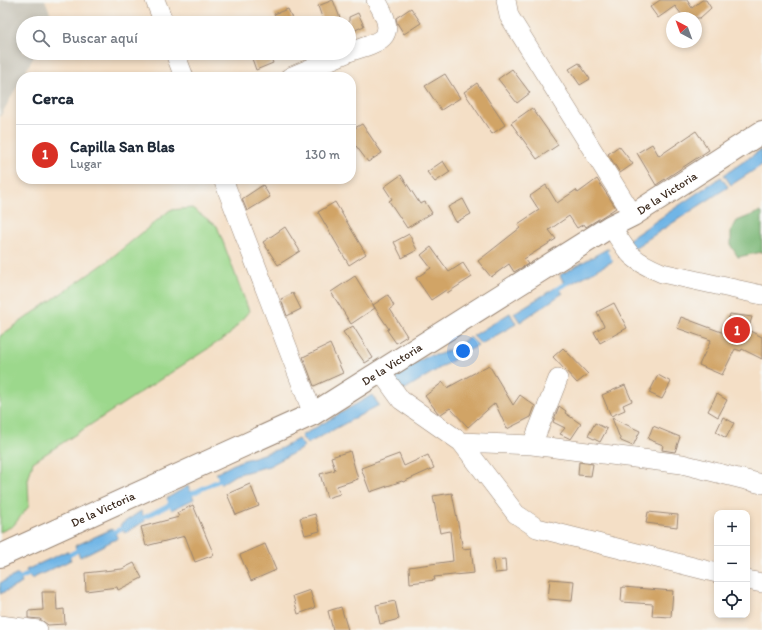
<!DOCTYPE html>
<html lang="es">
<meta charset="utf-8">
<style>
:root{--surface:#fff;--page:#f6f6f7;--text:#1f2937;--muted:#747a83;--line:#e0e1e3;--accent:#d93025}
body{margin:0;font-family:Itim,sans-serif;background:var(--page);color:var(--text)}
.controls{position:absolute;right:12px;bottom:12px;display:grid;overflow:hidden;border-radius:8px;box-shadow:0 2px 6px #0003}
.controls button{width:36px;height:36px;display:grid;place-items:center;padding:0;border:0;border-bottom:1px solid var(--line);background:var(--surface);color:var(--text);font:20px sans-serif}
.compass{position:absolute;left:666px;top:12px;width:36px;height:36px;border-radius:50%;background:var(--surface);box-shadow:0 2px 6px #0003;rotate:319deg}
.you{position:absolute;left:463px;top:351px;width:14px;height:14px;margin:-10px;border:3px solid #fff;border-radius:50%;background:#1a73e8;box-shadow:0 0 0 6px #1a73e833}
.badge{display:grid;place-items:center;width:26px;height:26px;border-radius:50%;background:var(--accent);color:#fff;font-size:13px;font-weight:700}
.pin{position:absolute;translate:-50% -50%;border:2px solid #fff;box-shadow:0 1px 4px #0006}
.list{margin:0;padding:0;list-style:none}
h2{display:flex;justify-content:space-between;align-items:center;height:52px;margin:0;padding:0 16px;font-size:17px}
h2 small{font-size:13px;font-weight:400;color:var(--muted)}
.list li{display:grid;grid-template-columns:26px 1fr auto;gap:12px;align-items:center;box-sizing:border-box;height:60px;padding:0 16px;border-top:1px solid var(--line)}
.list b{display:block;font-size:15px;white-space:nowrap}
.list p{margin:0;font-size:13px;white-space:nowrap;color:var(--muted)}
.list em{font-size:13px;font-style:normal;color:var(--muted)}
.icon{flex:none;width:22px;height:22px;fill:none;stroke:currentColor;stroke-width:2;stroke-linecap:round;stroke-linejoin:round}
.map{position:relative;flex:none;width:762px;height:630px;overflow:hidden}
.search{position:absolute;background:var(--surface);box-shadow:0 2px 6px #0003;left:16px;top:16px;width:340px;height:44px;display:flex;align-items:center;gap:10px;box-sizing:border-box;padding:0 14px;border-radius:22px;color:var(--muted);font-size:15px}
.panel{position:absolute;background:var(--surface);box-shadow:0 2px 6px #0003;left:16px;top:72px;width:340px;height:112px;border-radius:16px}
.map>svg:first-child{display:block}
.industrial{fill:#c8c4b8}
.green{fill:#9cd88c;stroke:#6c8155}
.forest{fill:#7db878;stroke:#5c714b}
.water{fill:#6fb5e6;stroke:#557082}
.pier{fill:#f4dfc6}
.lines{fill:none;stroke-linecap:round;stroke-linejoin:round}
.stream{stroke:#6fb5e6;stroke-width:4.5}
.building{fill:#d1a466}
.minor-casing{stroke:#988472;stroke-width:20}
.major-casing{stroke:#988472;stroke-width:24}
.minor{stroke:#fff;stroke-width:19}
.major{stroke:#fff;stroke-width:22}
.labels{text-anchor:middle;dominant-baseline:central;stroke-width:3;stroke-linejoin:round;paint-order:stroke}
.street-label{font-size:12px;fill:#3b2a1e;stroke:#f6f6f2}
</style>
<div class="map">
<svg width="762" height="630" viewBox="0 0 762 630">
<rect width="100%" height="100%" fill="#f6f6f2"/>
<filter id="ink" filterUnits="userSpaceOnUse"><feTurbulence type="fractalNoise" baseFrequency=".025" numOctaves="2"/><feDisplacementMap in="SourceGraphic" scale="8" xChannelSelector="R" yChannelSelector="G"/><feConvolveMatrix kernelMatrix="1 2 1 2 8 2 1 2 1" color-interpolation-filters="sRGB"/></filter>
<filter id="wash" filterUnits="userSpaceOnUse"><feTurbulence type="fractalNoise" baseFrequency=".012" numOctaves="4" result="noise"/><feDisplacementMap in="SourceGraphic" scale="16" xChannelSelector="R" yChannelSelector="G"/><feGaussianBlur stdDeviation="0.9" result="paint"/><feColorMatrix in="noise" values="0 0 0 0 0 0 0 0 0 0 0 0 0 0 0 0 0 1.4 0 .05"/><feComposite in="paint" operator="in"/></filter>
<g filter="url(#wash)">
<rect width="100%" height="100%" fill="#f4dfc6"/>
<path class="industrial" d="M 0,0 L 45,0 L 54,22 L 23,23 L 23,53 L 36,53 L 0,117 Z"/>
<path class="green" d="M 192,208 L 217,226 L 249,311 L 229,335 L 33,462 L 28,480 L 29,506 L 13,526 L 0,532 L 0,336 L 105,263 L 170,210 Z"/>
<path class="forest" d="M 759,212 L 762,213 L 762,252 L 738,257 L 731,246 L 731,230 L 737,221 Z"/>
<path class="water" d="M 762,149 L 762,165 L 731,185 L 724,175 Z
M 721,177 L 728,187 L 631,250 L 625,242 Z
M 607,249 L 612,251 L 617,259 L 570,284 L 563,281 L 560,275 Z
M 555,288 L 563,293 L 520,322 L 514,313 Z
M 510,313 L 516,324 L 481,344 L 473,336 Z
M 470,337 L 478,345 L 400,392 L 394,381 L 396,373 L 430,355 C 439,358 462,343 470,337 Z
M 372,395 L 379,405 L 307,444 L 301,436 Z
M 298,439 L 304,446 L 301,449 L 269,466 L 235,475 L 218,486 L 213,475 L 238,462 L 282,448 Z
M 188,486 L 194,499 L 169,511 L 164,500 Z
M 141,511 L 145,521 L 125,533 L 120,525 Z
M 112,529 L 118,538 L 80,557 L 75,546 Z
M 67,551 L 71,560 L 31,579 L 26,570 Z
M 18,574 L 22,583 L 0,594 L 0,583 Z"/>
<path class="pier" d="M 611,249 L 619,259 L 614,263 L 607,251 Z
M 215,471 L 221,486 L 218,488 L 211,475 Z
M 166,497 L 172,512 L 170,513 L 167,512 L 162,500 Z"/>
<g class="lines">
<path class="stream" d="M 553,292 L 572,280
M 187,496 L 222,479
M 139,520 L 171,504
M 110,534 L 127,526
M 64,558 L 82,548
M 15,581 L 33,572"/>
</g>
<g id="blocks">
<path class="building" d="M 333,0 L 342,23 L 324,23 L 318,6 Z
M 660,0 L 687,0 L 692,8 L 702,0 L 706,0 L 711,8 L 700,18 L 677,18 L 682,15 L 675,6 L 658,18 L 650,7 Z
M 411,8 L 421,23 L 404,34 L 397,23 L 396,18 Z
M 288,9 L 294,23 L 278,23 L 274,14 Z
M 358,13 L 364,26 L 349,33 L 349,17 Z
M 250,53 L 269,53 L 273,63 L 256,70 Z
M 579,63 L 590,79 L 580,85 L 569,69 Z
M 512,69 L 530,93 L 517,103 L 498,79 Z
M 445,74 L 460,98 L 441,110 L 425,86 Z
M 477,83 L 505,125 L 492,134 L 464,92 Z
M 532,108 L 558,145 L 537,159 L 511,123 Z
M 362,124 L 382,153 L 368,162 L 356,146 L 351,149 L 351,130 Z
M 696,131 L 709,150 L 656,185 L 637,153 L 652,144 L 659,156 Z
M 619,146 L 633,164 L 620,173 L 608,154 Z
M 443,161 L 450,172 L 435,182 L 427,172 Z
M 401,175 L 420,204 L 425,202 L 432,213 L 407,228 L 389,201 L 392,199 L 384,187 Z
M 597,179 L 616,208 L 586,227 L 584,224 L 577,228 L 569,216 L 549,230 L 556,239 L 524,259 L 528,264 L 514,272 L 509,264 L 491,277 L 478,261 L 520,228 L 518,224 L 539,210 L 530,196 L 546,185 L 557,203 L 576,190 L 578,193 Z
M 263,185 L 270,197 L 247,211 L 242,199 Z
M 463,199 L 471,214 L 456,222 L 448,207 Z
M 335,202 L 366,254 L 349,265 L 318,212 Z
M 285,227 L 300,251 L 278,265 L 263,242 Z
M 409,234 L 417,250 L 402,258 L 394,242 Z
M 431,247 L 449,272 L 463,263 L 472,277 L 447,293 L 446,290 L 431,300 L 416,278 L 431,268 L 421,255 Z
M 355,276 L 375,308 L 351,324 L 331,292 Z
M 293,293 L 301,309 L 287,316 L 281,299 Z
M 388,295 L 394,306 L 390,309 L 407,336 L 396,343 L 387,330 L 389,329 L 373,305 Z
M 614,303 L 627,328 L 600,343 L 594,332 L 604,326 L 597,312 Z
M 730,314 L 752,317 L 748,330 L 762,337 L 762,359 L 742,349 L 741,351 L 735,349 L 722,375 L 699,365 L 711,340 L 677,328 L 681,317 L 724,333 Z
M 353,326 L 373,358 L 365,363 L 343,332 Z
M 330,344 L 343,373 L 314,386 L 303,357 Z
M 563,348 L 588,374 L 577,383 L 553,357 Z
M 489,365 L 513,405 L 520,395 L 535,406 L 531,417 L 507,429 L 495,403 L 468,427 L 450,408 L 441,414 L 438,413 L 425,396 L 443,382 L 447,388 Z
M 658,375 L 671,382 L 662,399 L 649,393 Z
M 625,385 L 632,401 L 623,405 L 625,410 L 611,416 L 602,395 Z
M 717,394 L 727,400 L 718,417 L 708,411 Z
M 559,406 L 566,411 L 565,413 L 581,424 L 571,439 L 560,434 L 565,428 L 553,422 Z
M 723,417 L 734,423 L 726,438 L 716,432 Z
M 612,418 L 640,431 L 633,446 L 621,441 Z
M 595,423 L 607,429 L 600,442 L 588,436 Z
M 653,426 L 680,437 L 675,452 L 662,450 L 663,445 L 648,439 Z
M 350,451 L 358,479 L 337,486 L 340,494 L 327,498 L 320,474 L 335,470 L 331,457 Z
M 399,454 L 404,466 L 428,455 L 434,468 L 403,482 L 402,481 L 370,492 L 361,468 Z
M 579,462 L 593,464 L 591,476 L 578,475 Z
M 250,484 L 259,506 L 236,515 L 227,494 Z
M 452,493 L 463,549 L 471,548 L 474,573 L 434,577 L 435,580 L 410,583 L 409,567 L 453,561 L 450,531 L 440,533 L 433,496 Z
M 193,505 L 214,555 L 195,562 L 185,536 L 146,546 L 141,527 L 179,517 L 177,513 Z
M 648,512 L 678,515 L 677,527 L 646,523 Z
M 315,514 L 320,531 L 305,535 L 300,518 Z
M 265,544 L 276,570 L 251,581 L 240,555 Z
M 505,559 L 506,572 L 495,573 L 493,560 Z
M 134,563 L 142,578 L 118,590 L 117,587 L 86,591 L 85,573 L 122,569 Z
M 550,579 L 574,581 L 572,601 L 548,599 Z
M 622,587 L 673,591 L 671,617 L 652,616 L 653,604 L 621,602 Z
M 310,590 L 315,608 L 298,614 L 293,596 Z
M 42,592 L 56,592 L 57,610 L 64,609 L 65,624 L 48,625 L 40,619 L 28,618 L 28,611 L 43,610 Z
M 395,601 L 399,619 L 380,624 L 376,605 Z
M 341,607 L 348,630 L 333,630 L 328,611 Z"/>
</g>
</g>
<g filter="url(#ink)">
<use href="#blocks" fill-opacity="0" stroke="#988472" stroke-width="1"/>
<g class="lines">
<defs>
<path id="minor" d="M 155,0 L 164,23
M 506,0 L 509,16 L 633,215
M 349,52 C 383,41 399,38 376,0
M 175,53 L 184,77
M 290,77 L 347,53
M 223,179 L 313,414
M 611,226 C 628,254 631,260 662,273 L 762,295
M 380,371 L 401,400 L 461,442 L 532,445 L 682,464 L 762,484
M 461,442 L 516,514 L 537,528 L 717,573
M 532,445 L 558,379
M 747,580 L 762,583
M 0,625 L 38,630"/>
<g id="major">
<path id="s1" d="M 0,556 L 313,414 L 611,226 L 633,215 L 762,132"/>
</g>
</defs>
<use href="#minor" class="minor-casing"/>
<use href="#major" class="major-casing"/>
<use href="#minor" class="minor"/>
<use href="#major" class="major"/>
</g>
</g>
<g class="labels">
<g class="street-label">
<text stroke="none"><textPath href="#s1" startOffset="761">De la Victoria</textPath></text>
<text stroke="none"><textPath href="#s1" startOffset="437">De la Victoria</textPath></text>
<text stroke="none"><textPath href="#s1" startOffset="113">De la Victoria</textPath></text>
</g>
</g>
</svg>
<div class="controls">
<button>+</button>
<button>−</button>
<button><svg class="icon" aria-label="locate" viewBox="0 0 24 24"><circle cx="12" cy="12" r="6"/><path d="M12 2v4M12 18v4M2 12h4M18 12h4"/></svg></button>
</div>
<svg class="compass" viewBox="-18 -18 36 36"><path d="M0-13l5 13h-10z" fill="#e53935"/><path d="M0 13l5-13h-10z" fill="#747a83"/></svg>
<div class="you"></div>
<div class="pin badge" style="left:737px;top:330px">1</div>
<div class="search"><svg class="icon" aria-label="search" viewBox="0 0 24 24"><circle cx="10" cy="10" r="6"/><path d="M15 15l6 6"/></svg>Buscar aquí</div>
<section class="panel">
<h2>Cerca<small></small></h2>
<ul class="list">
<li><span class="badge">1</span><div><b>Capilla San Blas</b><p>Lugar</p></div><em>130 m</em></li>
</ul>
</section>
</div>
